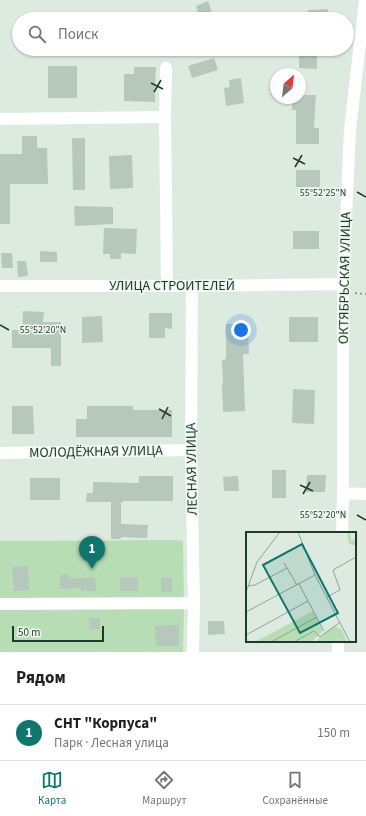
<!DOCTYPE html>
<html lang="ru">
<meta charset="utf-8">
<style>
:root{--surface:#fff;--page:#f6f6f6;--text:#202124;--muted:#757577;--line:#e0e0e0;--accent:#0f766e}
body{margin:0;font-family:"Source Sans 3",sans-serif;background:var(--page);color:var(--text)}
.compass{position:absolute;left:270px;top:68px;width:36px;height:36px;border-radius:50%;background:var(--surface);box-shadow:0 1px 3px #0004;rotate:28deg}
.scale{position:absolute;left:12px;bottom:10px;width:92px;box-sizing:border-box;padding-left:4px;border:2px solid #1f3a2a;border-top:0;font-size:11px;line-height:14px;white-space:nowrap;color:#1f3a2a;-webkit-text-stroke:3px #eef7ef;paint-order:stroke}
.you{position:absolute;left:241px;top:330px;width:14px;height:14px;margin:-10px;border:3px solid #fff;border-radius:50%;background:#1a73e8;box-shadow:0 0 0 6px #1a73e833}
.badge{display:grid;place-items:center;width:26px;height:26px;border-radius:50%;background:var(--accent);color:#fff;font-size:13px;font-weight:700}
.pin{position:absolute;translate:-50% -33px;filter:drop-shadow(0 1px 2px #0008)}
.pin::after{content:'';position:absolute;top:21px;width:14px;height:12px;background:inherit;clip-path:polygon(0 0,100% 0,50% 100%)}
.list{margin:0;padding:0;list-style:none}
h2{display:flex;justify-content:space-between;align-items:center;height:52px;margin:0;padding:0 16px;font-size:17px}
h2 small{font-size:13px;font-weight:400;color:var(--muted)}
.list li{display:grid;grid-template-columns:26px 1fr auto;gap:12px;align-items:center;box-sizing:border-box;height:56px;padding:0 16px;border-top:1px solid var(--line)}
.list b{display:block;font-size:15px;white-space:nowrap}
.list p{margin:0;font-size:13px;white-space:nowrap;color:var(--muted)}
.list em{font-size:13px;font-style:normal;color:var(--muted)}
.icon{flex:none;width:22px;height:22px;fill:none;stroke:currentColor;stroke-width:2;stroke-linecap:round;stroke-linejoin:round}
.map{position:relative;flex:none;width:366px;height:652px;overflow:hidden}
.search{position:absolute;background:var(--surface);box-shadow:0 1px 3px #0004;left:12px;right:12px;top:12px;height:44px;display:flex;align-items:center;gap:10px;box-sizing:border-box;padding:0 14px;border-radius:22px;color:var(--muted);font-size:15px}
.sheet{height:108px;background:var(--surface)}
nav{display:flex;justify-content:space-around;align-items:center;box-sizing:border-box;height:56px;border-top:1px solid var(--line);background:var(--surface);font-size:11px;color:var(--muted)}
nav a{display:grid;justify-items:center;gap:2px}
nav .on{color:var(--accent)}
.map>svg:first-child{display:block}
.green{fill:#b7ddb5}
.building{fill:#b6c8bb}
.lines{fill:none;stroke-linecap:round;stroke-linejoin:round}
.path{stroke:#7caf8f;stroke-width:2;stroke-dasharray:2 3;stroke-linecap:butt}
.minor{stroke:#fff;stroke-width:12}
.ticks{fill:none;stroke:#1f3a2a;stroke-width:1.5}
.labels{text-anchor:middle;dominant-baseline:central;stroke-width:3;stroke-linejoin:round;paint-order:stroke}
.street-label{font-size:14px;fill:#1f3a2a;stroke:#eef7ef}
.inset-road{fill:none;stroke:#91a497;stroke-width:1}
.view{fill:#0f766e;fill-opacity:0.15;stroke:#0f766e;stroke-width:2}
.inset-edge{fill:none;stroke:#1f3a2a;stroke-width:2}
.ticks-label{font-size:10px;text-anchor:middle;fill:#1f3a2a;stroke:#eef7ef;stroke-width:3;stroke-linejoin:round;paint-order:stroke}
</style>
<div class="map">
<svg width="366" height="652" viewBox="0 0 366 652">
<rect width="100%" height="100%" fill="#ddeae0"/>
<path class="green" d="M 178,540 L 183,541 L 184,610 L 183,652 L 0,652 L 0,541 Z"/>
<path class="building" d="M 208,1 L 214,19 L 200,19 L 196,6 Z
M 328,9 L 328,19 L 308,19 L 308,10 Z
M 299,56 L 317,56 L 317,69 L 299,68 Z
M 214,58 L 218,70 L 192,78 L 188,66 Z
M 48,66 L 77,66 L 77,98 L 48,98 Z
M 134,67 L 156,67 L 155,88 L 154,89 L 155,95 L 155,102 L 124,101 L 124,74 L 134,74 Z
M 241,78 L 244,103 L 226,106 L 224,88 L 230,87 L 229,80 Z
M 300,95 L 316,95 L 314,128 L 319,128 L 319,144 L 296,144 L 296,110 L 292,110 L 292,99 L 296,100 L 296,98 L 300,98 Z
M 22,136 L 37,136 L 37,148 L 47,148 L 48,184 L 10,184 L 10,224 L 0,224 L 0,154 L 22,154 Z
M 72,138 L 85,138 L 85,190 L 73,190 Z
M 132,155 L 133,188 L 110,189 L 109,156 Z
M 296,170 L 320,170 L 320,187 L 296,187 Z
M 74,206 L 113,207 L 113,224 L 75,226 Z
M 104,228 L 137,229 L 136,254 L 121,253 L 121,259 L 110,259 L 110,254 L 103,254 Z
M 293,231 L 319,231 L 319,249 L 293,249 Z
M 40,251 L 57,252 L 57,262 L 40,262 Z
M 1,253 L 12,253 L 13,268 L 2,268 Z
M 17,261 L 26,261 L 28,276 L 18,277 Z
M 23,311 L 44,312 L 43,322 L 61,322 L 61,366 L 51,366 L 51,348 L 12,348 L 12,330 L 22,330 Z
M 149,313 L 172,313 L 172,329 L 165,328 L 165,338 L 149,338 Z
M 102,316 L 103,342 L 82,343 L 82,317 Z
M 289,317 L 318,317 L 318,342 L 289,342 Z
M 248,323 L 249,354 L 243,354 L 245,411 L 223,412 L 222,383 L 223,383 L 222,360 L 226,359 L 226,324 Z
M 293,389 L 315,390 L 314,424 L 292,423 Z
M 12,406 L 33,406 L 34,434 L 12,434 Z
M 87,406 L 133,406 L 133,410 L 172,410 L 172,437 L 76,437 L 76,419 L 87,419 Z
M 272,470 L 286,470 L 286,498 L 272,498 Z
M 307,475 L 326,475 L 325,492 L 306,492 Z
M 139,476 L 173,476 L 173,501 L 123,501 L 123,502 L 121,502 L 121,524 L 148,525 L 147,538 L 121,537 L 121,539 L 111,539 L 111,502 L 86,502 L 87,493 L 93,493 L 93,482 L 139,483 Z
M 238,476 L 239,491 L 224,491 L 223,477 Z
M 30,478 L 60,478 L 60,500 L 30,500 Z
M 28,566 L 29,590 L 14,591 L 12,567 Z
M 69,574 L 69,579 L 95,577 L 96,591 L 81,591 L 81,588 L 60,589 L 60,575 Z
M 120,577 L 138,578 L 138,591 L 120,591 Z
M 161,578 L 172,578 L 172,592 L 161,592 Z
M 89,618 L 100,618 L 100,629 L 90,629 Z
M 208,621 L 224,621 L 225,634 L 208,635 Z
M 179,625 L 179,646 L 156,646 L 155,626 Z"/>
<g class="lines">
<path class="path" d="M 355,293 L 366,294"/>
<path class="minor" d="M 166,68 L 165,117 L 167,286
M 0,119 L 165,117
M 0,286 L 192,286 L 343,284
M 192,286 L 191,450 L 194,603 L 193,652
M 0,453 L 191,450
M 343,493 L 366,494
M 342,533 L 343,493 L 343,284 L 350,130 L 365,0
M 0,604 L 194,603
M 338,652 L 338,641"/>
</g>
<path class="ticks" d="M 151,83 L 163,89M 154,92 L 161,80M 293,158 L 305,164M 295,167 L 302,155M 357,192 L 366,197M 0,325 L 9,330M 159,409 L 171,416M 162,419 L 168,407M 300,485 L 313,491M 303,494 L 310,482M 357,515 L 366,520"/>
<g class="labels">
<g class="street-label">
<text transform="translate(345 278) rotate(-89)">ОКТЯБРЬСКАЯ УЛИЦА</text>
<text x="172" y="286">УЛИЦА СТРОИТЕЛЕЙ</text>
<text transform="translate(96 452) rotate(-1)">МОЛОДЁЖНАЯ УЛИЦА</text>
<text transform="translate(192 469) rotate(-91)">ЛЕСНАЯ УЛИЦА</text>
</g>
</g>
<g transform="translate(246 532)">
<rect width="110" height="110" fill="#ddeae0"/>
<path d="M 101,0 L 104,0 L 105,8 L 110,7 L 110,14 L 103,12 ZM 67,79 L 77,99 L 65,110 L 9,110 ZM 90,94 L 96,98 L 101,110 L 70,110 L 79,100 Z" fill="#b7ddb5"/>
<path class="inset-road" d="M 52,0 L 69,43 L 104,110M 38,31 L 51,53M 53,52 L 78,99M 2,54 L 9,53 L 41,36M 0,60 L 11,30 L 34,0M 81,65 L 94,58 L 87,38 L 110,25M 0,80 L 69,43M 0,103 L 62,69M 25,110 L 71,85M 48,110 L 68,99 L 74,105 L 93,91"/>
<path class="view" d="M 56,12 L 92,81 L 54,101 L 17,33 Z"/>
<rect width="110" height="110" class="inset-edge"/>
</g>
<g class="ticks-label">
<text x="323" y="196">55°52'25"N</text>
<text x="43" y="333">55°52'20"N</text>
<text x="323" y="518">55°52'20"N</text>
</g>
</svg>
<svg class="compass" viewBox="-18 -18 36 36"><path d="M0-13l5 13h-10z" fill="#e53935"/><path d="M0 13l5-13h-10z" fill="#757577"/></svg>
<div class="scale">50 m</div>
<div class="you"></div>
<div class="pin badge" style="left:92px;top:569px">1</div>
<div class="search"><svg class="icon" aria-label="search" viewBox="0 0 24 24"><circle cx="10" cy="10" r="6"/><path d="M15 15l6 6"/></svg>Поиск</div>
</div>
<section class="sheet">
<h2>Рядом<small></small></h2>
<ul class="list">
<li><span class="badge">1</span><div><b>СНТ &quot;Корпуса&quot;</b><p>Парк · Лесная улица</p></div><em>150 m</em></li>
</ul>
</section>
<nav>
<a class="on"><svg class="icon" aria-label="map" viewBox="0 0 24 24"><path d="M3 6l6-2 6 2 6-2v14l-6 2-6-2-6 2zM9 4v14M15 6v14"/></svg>Карта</a>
<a><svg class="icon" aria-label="directions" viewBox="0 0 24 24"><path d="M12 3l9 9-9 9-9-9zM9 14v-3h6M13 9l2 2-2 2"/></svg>Маршрут</a>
<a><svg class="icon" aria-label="saved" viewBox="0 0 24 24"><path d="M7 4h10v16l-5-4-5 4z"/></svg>Сохранённые</a>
</nav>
